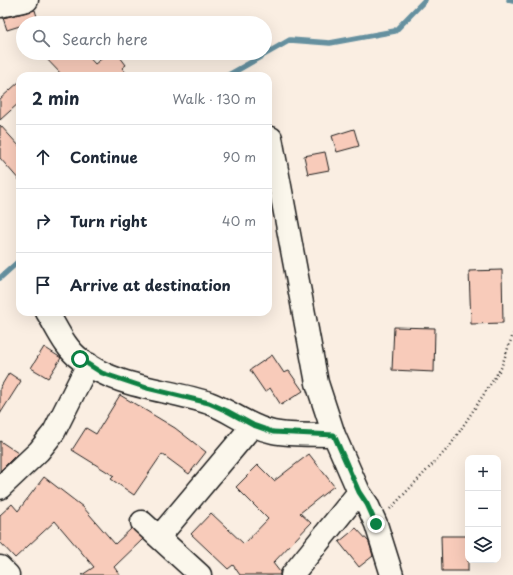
<!DOCTYPE html>
<meta charset="utf-8">
<style>
:root{--surface:#fff;--page:#f2f2f3;--text:#1f2937;--muted:#747a83;--line:#e0e1e3}
body{margin:0;font-family:"Playpen Sans",sans-serif;background:var(--page);color:var(--text)}
.controls{position:absolute;right:12px;bottom:12px;display:grid;overflow:hidden;border-radius:8px;box-shadow:0 4px 16px #0002}
.controls button{width:36px;height:36px;display:grid;place-items:center;padding:0;border:0;border-bottom:1px solid var(--line);background:var(--surface);color:var(--text);font:20px sans-serif}
.stop{position:absolute;width:12px;height:12px;margin:-9px;border:3px solid #0b8043;border-radius:50%;background:#fff}
.stop.end{background:#0b8043;border-color:#fff;box-shadow:0 1px 4px #0008}
.list{margin:0;padding:0;list-style:none}
h2{display:flex;justify-content:space-between;align-items:center;height:52px;margin:0;padding:0 16px;font-size:17px}
h2 small{font-size:13px;font-weight:400;color:var(--muted)}
.list li{display:grid;grid-template-columns:26px 1fr auto;gap:12px;align-items:center;box-sizing:border-box;height:64px;padding:0 16px;border-top:1px solid var(--line)}
.list b{display:block;font-size:15px;white-space:nowrap}
.list em{font-size:13px;font-style:normal;color:var(--muted)}
.icon{flex:none;width:22px;height:22px;fill:none;stroke:currentColor;stroke-width:2;stroke-linecap:round;stroke-linejoin:round}
.map{position:relative;flex:none;width:513px;height:575px;overflow:hidden}
.search{position:absolute;background:var(--surface);box-shadow:0 4px 16px #0002;left:16px;top:16px;width:256px;height:44px;display:flex;align-items:center;gap:10px;box-sizing:border-box;padding:0 14px;border-radius:22px;color:var(--muted);font-size:15px}
.panel{position:absolute;background:var(--surface);box-shadow:0 4px 16px #0002;left:16px;top:72px;width:256px;height:244px;border-radius:12px}
.map>svg:first-child{display:block}
.lines{fill:none;stroke-linecap:round;stroke-linejoin:round}
.stream{stroke:#65909f;stroke-width:5.5}
.building{fill:#f8cbba;stroke:#1c1c1c}
.minor-casing{stroke:#1c1c1c;stroke-width:25}
.path{stroke:#1c1c1c;stroke-width:2.5;stroke-dasharray:1 3;stroke-linecap:butt}
.minor{stroke:#fbf7ec;stroke-width:22}
.route{stroke:#0b8043;stroke-width:5}
</style>
<div class="map">
<svg width="513" height="575" viewBox="0 0 513 575">
<rect width="100%" height="100%" fill="#faeee2"/>
<filter id="ink" filterUnits="userSpaceOnUse"><feTurbulence type="fractalNoise" baseFrequency=".025" numOctaves="2"/><feDisplacementMap in="SourceGraphic" scale="8" xChannelSelector="R" yChannelSelector="G"/><feConvolveMatrix kernelMatrix="1 2 1 2 8 2 1 2 1" color-interpolation-filters="sRGB"/></filter>
<g filter="url(#ink)">
<g class="lines">
<path class="stream" d="M 509,0 L 513,1
M 227,76 L 290,40 L 330,43 L 395,31 L 425,0
M 0,278 L 20,260"/>
</g>
<path class="building" d="M 35,10 L 38,20 L 23,23 L 23,25 L 7,30 L 3,18 Z
M 41,53 L 85,53 L 95,64 L 109,53 L 117,53 L 126,65 L 122,68 L 129,76 L 63,76 Z
M 20,81 L 20,102 L 0,120 L 0,99 Z
M 0,125 L 20,147 L 20,181 L 0,158 Z
M 354,129 L 359,146 L 337,152 L 332,136 Z
M 325,152 L 329,170 L 308,174 L 304,156 Z
M 502,270 L 503,323 L 471,324 L 469,271 Z
M 394,327 L 435,328 L 434,372 L 392,370 Z
M 44,347 L 61,358 L 48,378 L 31,368 Z
M 272,355 L 284,373 L 289,371 L 303,391 L 281,405 L 270,388 L 265,392 L 250,370 Z
M 9,373 L 21,381 L 0,414 L 0,388 Z
M 120,395 L 175,428 L 206,452 L 189,474 L 162,454 L 134,495 L 111,479 L 114,476 L 72,450 L 86,428 L 96,434 Z
M 0,441 L 18,453 L 0,471 Z
M 309,454 L 334,486 L 300,513 L 311,523 L 273,563 L 280,572 L 280,575 L 240,575 L 233,565 L 228,569 L 191,534 L 211,513 L 244,544 L 268,519 L 236,487 L 258,465 L 274,481 Z
M 44,477 L 83,507 L 115,544 L 132,528 L 143,539 L 114,567 L 120,575 L 82,575 L 94,567 L 55,521 L 15,558 L 0,542 L 0,515 L 12,504 L 18,511 Z
M 356,528 L 369,542 L 373,556 L 359,567 L 339,542 Z
M 441,536 L 468,536 L 468,571 L 442,571 Z"/>
<g class="lines">
<defs>
<path id="minor" d="M 0,6 L 27,0
M 271,138 L 317,383 L 334,435 L 359,492 L 367,504 L 376,524 L 392,575
M 47,312 C 57,328 65,348 80,359 C 116,388 167,389 209,403 C 231,411 249,427 273,432 C 292,436 314,434 334,435
M 0,488 L 39,451 L 54,432 L 88,364
M 142,522 L 200,575
M 159,537 L 253,425
M 0,567 L 8,575
M 292,575 L 359,492"/>
</defs>
<use href="#minor" class="minor-casing"/>
<path class="path" d="M 390,509 L 450,446 L 501,368 L 513,334"/>
<use href="#minor" class="minor"/>
</g>
</g>
<g class="lines" filter="url(#ink)">
<path class="route" d="M 80,359 L 102,373 L 147,388 L 209,403 L 227,411 L 253,425 L 273,432 L 334,435 L 359,492 L 367,504 L 376,524"/>
</g>
</svg>
<div class="controls">
<button>+</button>
<button>−</button>
<button><svg class="icon" aria-label="layers" viewBox="0 0 24 24"><path d="M12 4l9 5-9 5-9-5zM3 14l9 5 9-5"/></svg></button>
</div>
<div class="stop" style="left:80px;top:359px"></div>
<div class="stop end" style="left:376px;top:524px"></div>
<div class="search"><svg class="icon" aria-label="search" viewBox="0 0 24 24"><circle cx="10" cy="10" r="6"/><path d="M15 15l6 6"/></svg>Search here</div>
<section class="panel">
<h2>2 min<small>Walk · 130 m</small></h2>
<ul class="list">
<li><svg class="icon" aria-label="ahead" viewBox="0 0 24 24"><path d="M12 20V5M6 11l6-6 6 6"/></svg><div><b>Continue</b></div><em>90 m</em></li>
<li><svg class="icon" aria-label="right" viewBox="0 0 24 24"><path d="M7 20v-9h11M14 6l5 5-5 5"/></svg><div><b>Turn right</b></div><em>40 m</em></li>
<li><svg class="icon" aria-label="arrive" viewBox="0 0 24 24"><path d="M6 21V4h12l-3 4 3 4H6"/></svg><div><b>Arrive at destination</b></div></li>
</ul>
</section>
</div>
